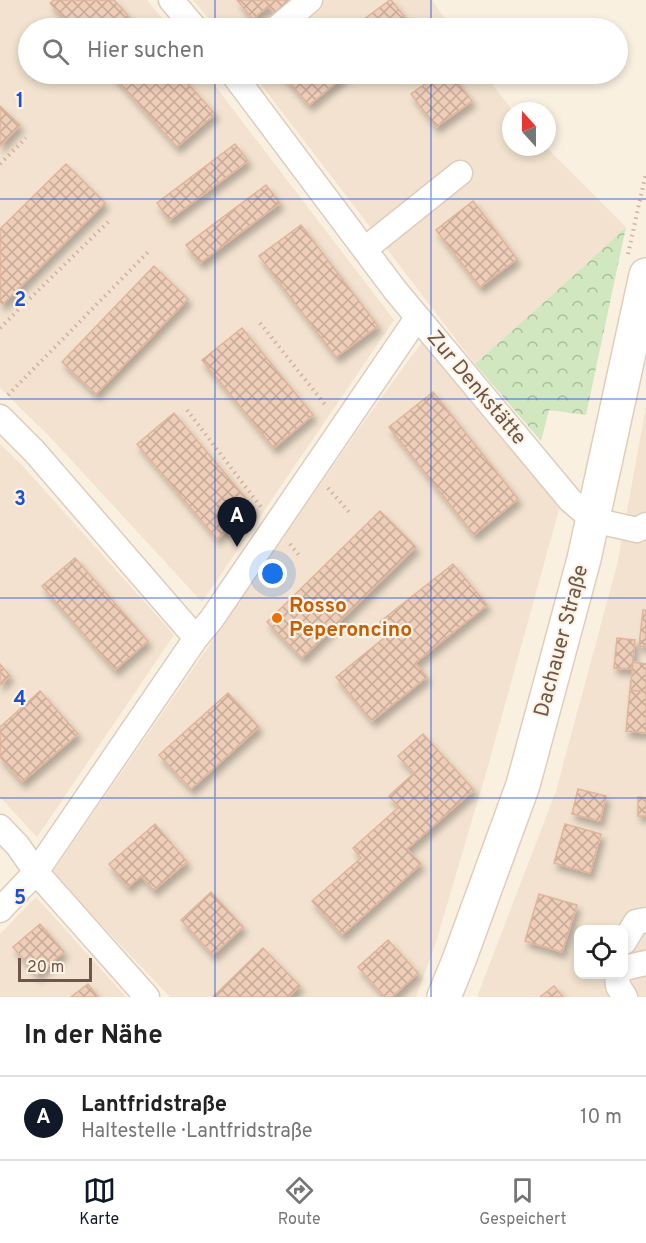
<!DOCTYPE html>
<html lang="de">
<meta charset="utf-8">
<style>
:root{--surface:#fff;--page:#f2f2f2;--text:#222;--muted:#767676;--line:#e0e0e0;--accent:#111827}
body{margin:0;font-family:Overpass,sans-serif;background:var(--page);color:var(--text)}
.controls{position:absolute;right:18px;bottom:18px;display:grid;overflow:hidden;border-radius:12px;box-shadow:0 3px 9px #0003}
.controls button{width:54px;height:54px;display:grid;place-items:center;padding:0;border:0;border-bottom:2px solid var(--line);background:var(--surface);color:var(--text);font:30px sans-serif}
.compass{position:absolute;left:502px;top:102px;width:54px;height:54px;border-radius:50%;background:var(--surface);box-shadow:0 3px 9px #0003;rotate:339deg}
.scale{position:absolute;left:18px;bottom:15px;width:74px;box-sizing:border-box;padding-left:6px;border:3px solid #6f5649;border-top:0;font-size:16px;line-height:21px;white-space:nowrap;color:#6f5649;-webkit-text-stroke:4px #fef4e6;paint-order:stroke}
.you{position:absolute;left:273px;top:574px;width:21px;height:21px;margin:-15px;border:4px solid #fff;border-radius:50%;background:#1a73e8;box-shadow:0 0 0 9px #1a73e833}
.badge{display:grid;place-items:center;width:39px;height:39px;border-radius:50%;background:var(--accent);color:#fff;font-size:20px;font-weight:700}
.pin{position:absolute;translate:-50% -50px;filter:drop-shadow(0 2px 3px #0008)}
.pin::after{content:'';position:absolute;top:32px;width:21px;height:18px;background:inherit;clip-path:polygon(0 0,100% 0,50% 100%)}
.list{margin:0;padding:0;list-style:none}
h2{display:flex;justify-content:space-between;align-items:center;height:78px;margin:0;padding:0 24px;font-size:26px}
h2 small{font-size:20px;font-weight:400;color:var(--muted)}
.list li{display:grid;grid-template-columns:39px 1fr auto;gap:18px;align-items:center;box-sizing:border-box;height:84px;padding:0 24px;border-top:2px solid var(--line)}
.list b{display:block;font-size:22px;white-space:nowrap}
.list p{margin:0;font-size:20px;white-space:nowrap;color:var(--muted)}
.list em{font-size:20px;font-style:normal;color:var(--muted)}
.icon{flex:none;width:33px;height:33px;fill:none;stroke:currentColor;stroke-width:2;stroke-linecap:round;stroke-linejoin:round}
.map{position:relative;flex:none;width:646px;height:997px;overflow:hidden}
.search{position:absolute;background:var(--surface);box-shadow:0 3px 9px #0003;left:18px;right:18px;top:18px;height:66px;display:flex;align-items:center;gap:15px;box-sizing:border-box;padding:0 21px;border-radius:33px;color:var(--muted);font-size:22px}
.sheet{height:162px;background:var(--surface)}
nav{display:flex;justify-content:space-around;align-items:center;box-sizing:border-box;height:84px;border-top:2px solid var(--line);background:var(--surface);font-size:16px;color:var(--muted)}
nav a{display:grid;justify-items:center;gap:3px}
nav .on{color:var(--accent)}
.map>svg:first-child{display:block}
.residential{fill:#f2e2cf;fill-rule:evenodd}
.forest{fill:url(#forest-crowns)}
.building{fill:url(#building-cross-hatch);stroke:#e0b49b;stroke-width:1.5;filter:url(#shadow)}
.lines{fill:none;stroke-linecap:round;stroke-linejoin:round}
.street-casing{stroke:#deccbd;stroke-width:27}
.secondary-casing{stroke:#e2cdbb;stroke-width:36}
.path{stroke:#d2b19d;stroke-width:4;stroke-dasharray:1.5 4.5;stroke-linecap:butt}
.street{stroke:#fff;stroke-width:24}
.secondary{stroke:#fff;stroke-width:33}
.grid{fill:none;stroke:#1d4ed8;stroke-width:1.5;stroke-opacity:0.55}
.food-dot{fill:#e8710a;stroke:#fef4e6;stroke-width:2}
.labels{text-anchor:middle;dominant-baseline:central;stroke-width:4.5;stroke-linejoin:round;paint-order:stroke}
.street-label{font-size:21px;fill:#6f5649;stroke:#fef4e6}
.food-label{font-size:21px;font-weight:bold;fill:#c56008;stroke:#fef4e6;text-anchor:start}
.grid-label{font-size:20px;text-anchor:middle;font-weight:bold;fill:#1d4ed8;stroke:#fef4e6;stroke-width:4.5;stroke-linejoin:round;paint-order:stroke}
</style>
<div class="map">
<svg width="646" height="997" viewBox="0 0 646 997">
<defs>
<pattern id="forest-crowns" width="20" height="18" patternUnits="userSpaceOnUse" patternTransform="scale(1.5)"><rect width="20" height="18" fill="#d0e7c0"/><path d="M2 6a3 3 0 1 1 6 0M12 15a3 3 0 1 1 6 0" fill="none" stroke="#adbe9e"/></pattern>
<pattern id="building-cross-hatch" width="8" height="8" patternUnits="userSpaceOnUse" patternTransform="scale(1.5)"><rect width="8" height="8" fill="#eeceb9"/><path d="M0 0l8 8M0 8l8-8" fill="none" stroke="#c5aa98"/></pattern>
<filter id="shadow"><feDropShadow dx="3.5" dy="6" stdDeviation="3" flood-color="#0004"/></filter>
</defs>
<rect width="100%" height="100%" fill="#faf0e0"/>
<path class="residential" d="M 0,0 L 147,0 L 170,28 L 28,28 L 28,74 L 206,74 L 394,320 L 202,602 L 50,437 L 0,388 Z
M 193,0 L 432,0 L 451,28 L 217,28 Z
M 253,74 L 484,74 L 513,111 L 511,111 L 511,147 L 546,147 L 626,227 L 583,267 L 475,364 Z
M 425,338 L 560,506 L 488,766 L 436,942 L 416,997 L 170,997 L 52,873 L 358,430 Z
M 646,406 L 646,997 L 477,997 L 556,791 L 618,561 ZM 578,930 L 624,930 L 624,974 L 578,974 Z
M 0,444 L 22,465 L 174,635 L 37,837 L 0,797 Z
M 36,897 L 126,997 L 0,997 L 0,934 Z"/>
<path class="forest" d="M 626,227 L 586,415 L 549,410 L 541,441 L 475,364 L 583,267 Z"/>
<path class="building" d="M 54,0 L 114,0 L 139,28 L 73,28 L 50,3 Z
M 237,0 L 293,0 L 275,15 L 268,6 L 253,19 Z
M 390,0 L 391,0 L 412,26 L 409,28 L 352,28 Z
M 112,74 L 179,74 L 215,114 L 177,147 Z
M 282,74 L 347,74 L 309,105 Z
M 439,74 L 451,74 L 472,101 L 436,127 L 411,94 Z
M 0,106 L 20,125 L 0,146 Z
M 235,144 L 248,161 L 169,220 L 157,203 Z
M 66,164 L 105,203 L 3,304 L 0,302 L 0,229 Z
M 266,185 L 280,203 L 200,263 L 186,245 Z
M 473,201 L 517,259 L 480,287 L 436,230 Z
M 301,225 L 378,326 L 336,357 L 259,256 Z
M 154,266 L 188,299 L 96,394 L 62,362 Z
M 242,328 L 313,415 L 274,448 L 202,360 Z
M 433,392 L 518,499 L 474,535 L 389,427 Z
M 174,413 L 254,508 L 217,539 L 137,444 Z
M 380,511 L 416,547 L 302,658 L 267,622 Z
M 75,558 L 148,641 L 115,670 L 42,586 Z
M 453,564 L 487,605 L 415,663 L 427,677 L 372,721 L 336,677 L 389,634 L 380,622 Z
M 643,610 L 646,610 L 646,647 L 639,646 Z
M 617,638 L 635,640 L 632,669 L 614,668 Z
M 633,662 L 646,664 L 646,692 L 630,690 Z
M 0,664 L 10,676 L 0,685 Z
M 630,690 L 646,692 L 646,733 L 626,731 Z
M 40,691 L 78,734 L 22,782 L 0,757 L 0,727 Z
M 228,693 L 259,727 L 191,789 L 159,755 Z
M 423,734 L 474,790 L 407,849 L 421,864 L 342,935 L 312,901 L 361,858 L 353,848 L 399,807 L 389,796 L 414,773 L 398,756 Z
M 578,789 L 606,796 L 600,821 L 572,814 Z
M 638,797 L 646,798 L 646,816 L 638,816 Z
M 155,824 L 187,862 L 154,890 L 141,876 L 128,887 L 109,864 Z
M 565,824 L 601,834 L 590,873 L 554,863 Z
M 211,892 L 243,927 L 213,955 L 181,920 Z
M 539,894 L 577,905 L 562,952 L 525,941 Z
M 40,924 L 64,952 L 37,975 L 13,947 Z
M 388,940 L 418,973 L 392,997 L 385,997 L 358,967 Z
M 263,948 L 300,986 L 289,997 L 213,997 Z
M 88,984 L 98,997 L 71,997 Z
M 554,986 L 563,997 L 540,997 Z"/>
<g class="lines">
<defs>
<path id="street" d="M 171,0 L 195,28
M 277,28 L 310,0
M 233,74 L 395,290 L 570,500 L 593,520 L 637,530 L 646,525
M 365,249 L 460,173
M 0,417 L 34,451 L 196,638
M 0,827 L 18,846 L 36,872 L 147,997
M 0,910 L 36,872 L 196,638 L 211,620 L 417,318
M 624,942 L 636,922 L 646,920
M 624,968 L 646,963
M 617,974 L 618,986 L 625,997"/>
<path id="secondary" d="M 444,997 L 459,960 L 523,785 L 584,559 L 646,275"/>
</defs>
<use href="#street" class="street-casing"/>
<use href="#secondary" class="secondary-casing"/>
<path class="path" d="M 0,164 L 26,138
M 628,254 L 646,173
M 260,323 L 327,407
M 0,328 L 110,220
M 8,395 L 148,252
M 187,410 L 261,507
M 328,488 L 349,512
M 290,544 L 301,558"/>
<use href="#street" class="street"/>
<use href="#secondary" class="secondary"/>
</g>
<path class="grid" d="M 215,0 L 215,28M 431,0 L 431,28M 215,74 L 215,997M 431,74 L 431,997M 0,199 L 646,199M 0,399 L 646,399M 0,598 L 646,598M 0,798 L 646,798"/>
<circle class="food-dot" cx="277" cy="618" r="6"/>
<g class="labels">
<g class="street-label">
<text transform="translate(476 388) rotate(50)">Zur Denkstätte</text>
<text transform="translate(562 641) rotate(-75)">Dachauer Straße</text>
</g>
<g class="food-label">
<text x="289" y="606">Rosso<tspan x="289" dy="24">Peperoncino</tspan></text>
</g>
</g>
<g class="grid-label">
<text x="20" y="107">1</text>
<text x="20" y="306">2</text>
<text x="20" y="505">3</text>
<text x="20" y="705">4</text>
<text x="20" y="904">5</text>
</g>
</svg>
<div class="controls">
<button><svg class="icon" aria-label="locate" viewBox="0 0 24 24"><circle cx="12" cy="12" r="6"/><path d="M12 2v4M12 18v4M2 12h4M18 12h4"/></svg></button>
</div>
<svg class="compass" viewBox="-18 -18 36 36"><path d="M0-13l5 13h-10z" fill="#e53935"/><path d="M0 13l5-13h-10z" fill="#767676"/></svg>
<div class="scale">20 m</div>
<div class="you"></div>
<div class="pin badge" style="left:237px;top:547px">A</div>
<div class="search"><svg class="icon" aria-label="search" viewBox="0 0 24 24"><circle cx="10" cy="10" r="6"/><path d="M15 15l6 6"/></svg>Hier suchen</div>
</div>
<section class="sheet">
<h2>In der Nähe<small></small></h2>
<ul class="list">
<li><span class="badge">A</span><div><b>Lantfridstraße</b><p>Haltestelle · Lantfridstraße</p></div><em>10 m</em></li>
</ul>
</section>
<nav>
<a class="on"><svg class="icon" aria-label="map" viewBox="0 0 24 24"><path d="M3 6l6-2 6 2 6-2v14l-6 2-6-2-6 2zM9 4v14M15 6v14"/></svg>Karte</a>
<a><svg class="icon" aria-label="directions" viewBox="0 0 24 24"><path d="M12 3l9 9-9 9-9-9zM9 14v-3h6M13 9l2 2-2 2"/></svg>Route</a>
<a><svg class="icon" aria-label="saved" viewBox="0 0 24 24"><path d="M7 4h10v16l-5-4-5 4z"/></svg>Gespeichert</a>
</nav>
